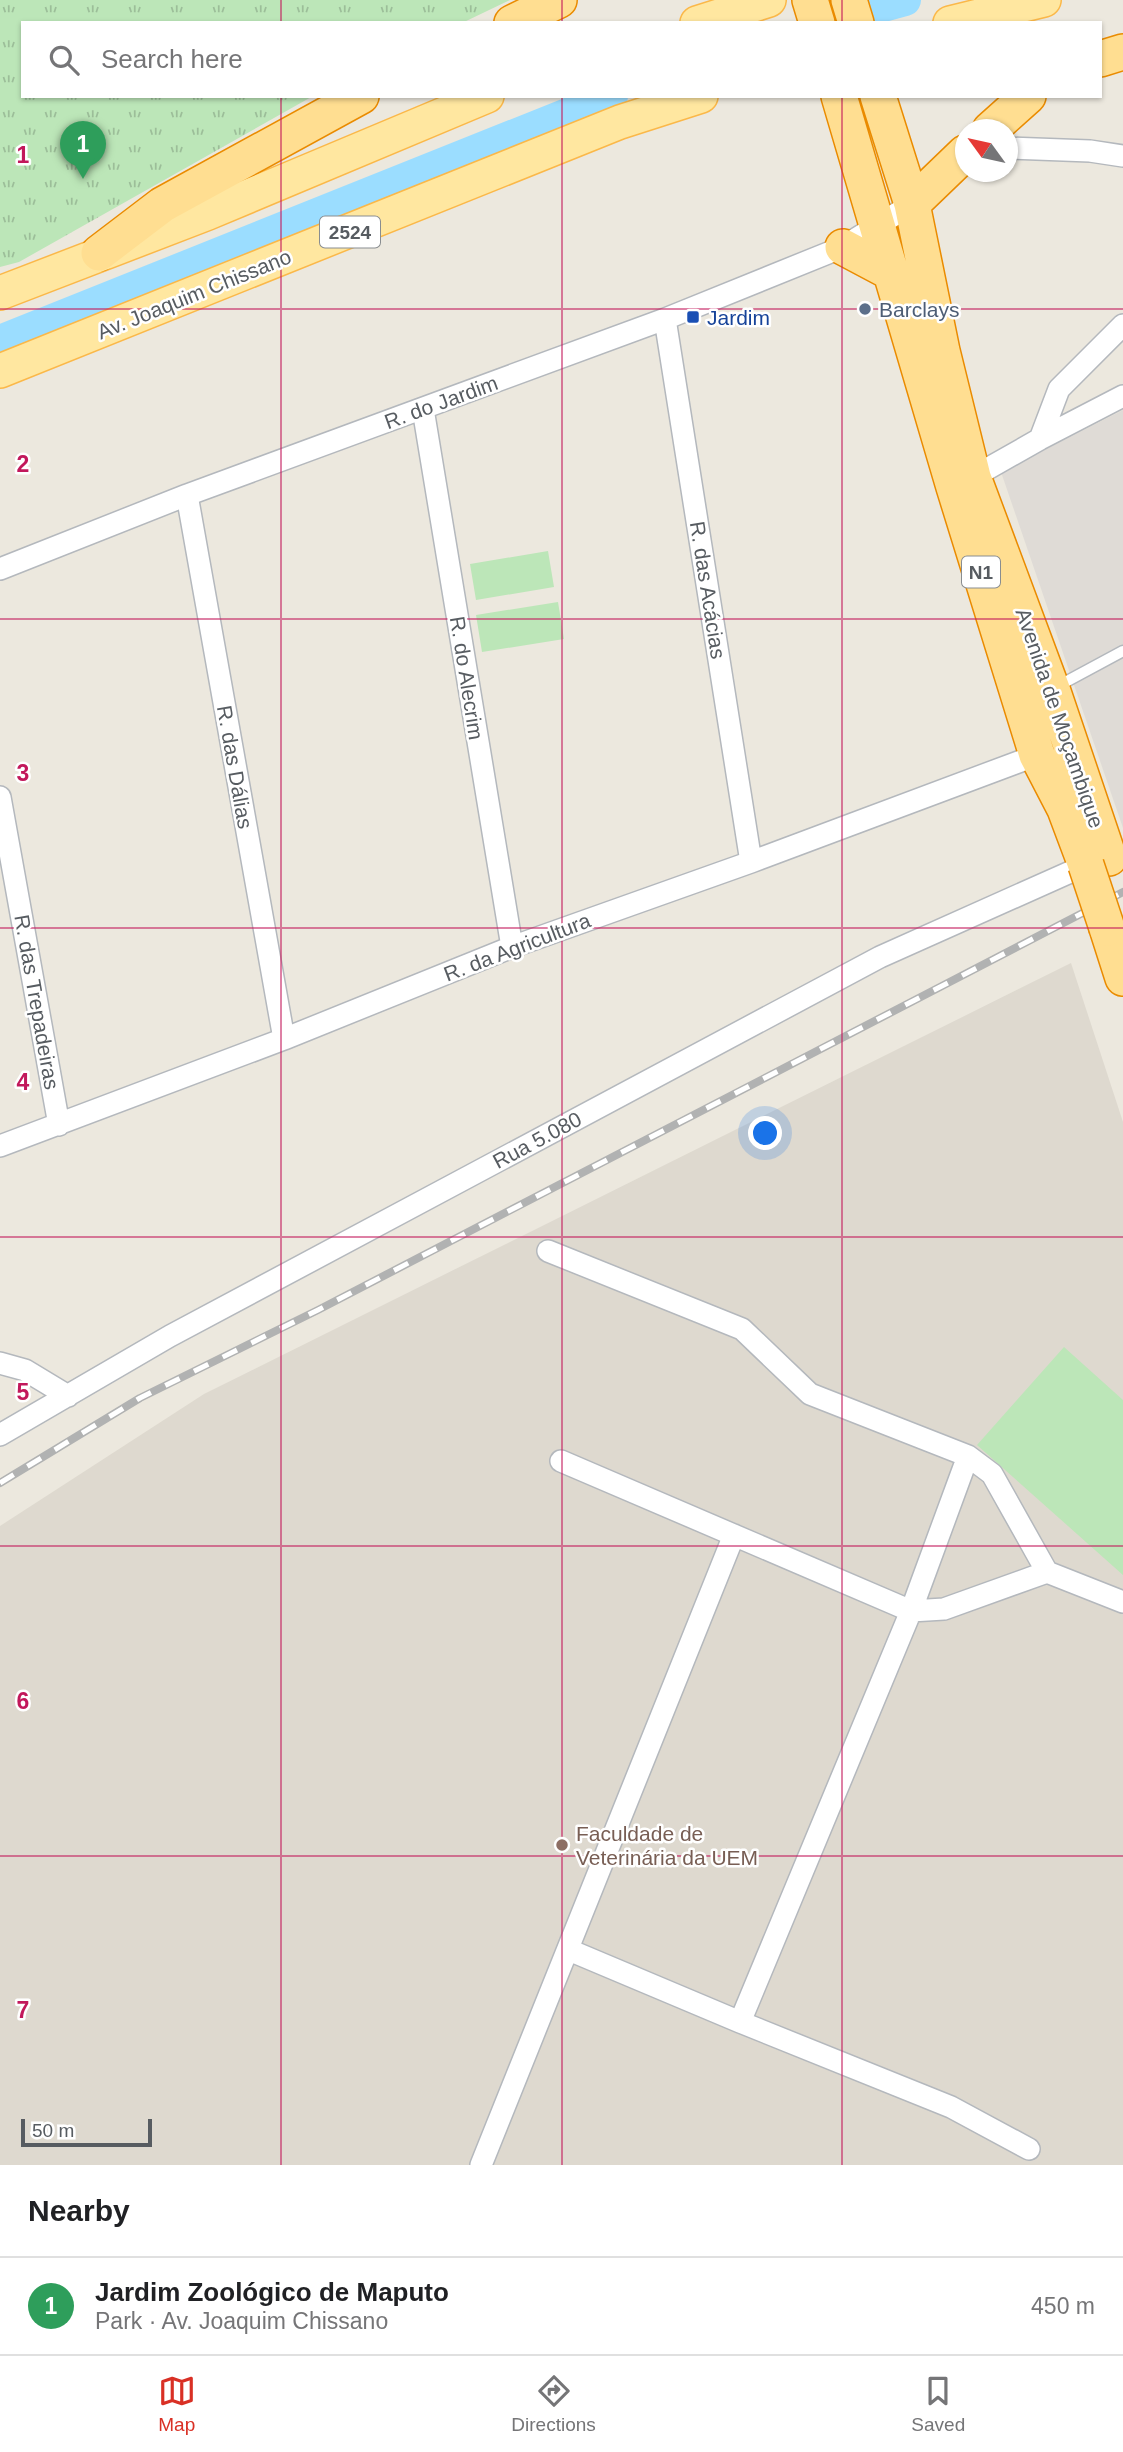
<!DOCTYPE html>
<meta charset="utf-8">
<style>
:root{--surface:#fff;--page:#f2f2f2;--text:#202124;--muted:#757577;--line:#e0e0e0;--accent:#d93025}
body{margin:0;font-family:Helvetica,sans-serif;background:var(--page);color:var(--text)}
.compass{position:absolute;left:955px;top:119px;width:63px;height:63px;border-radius:50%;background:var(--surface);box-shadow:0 2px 5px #0004;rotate:303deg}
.scale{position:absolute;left:21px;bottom:18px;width:131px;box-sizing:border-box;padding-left:7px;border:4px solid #575c61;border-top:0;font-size:19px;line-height:24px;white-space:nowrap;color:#575c61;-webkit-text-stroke:5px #fff;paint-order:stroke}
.you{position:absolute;left:766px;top:1134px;width:24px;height:24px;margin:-18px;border:5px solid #fff;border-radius:50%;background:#1a73e8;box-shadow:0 0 0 10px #1a73e833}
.badge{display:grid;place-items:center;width:46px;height:46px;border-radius:50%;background:var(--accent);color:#fff;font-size:23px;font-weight:700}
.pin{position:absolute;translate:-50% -58px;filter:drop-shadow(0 2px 4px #0008)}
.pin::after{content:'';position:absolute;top:37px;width:24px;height:21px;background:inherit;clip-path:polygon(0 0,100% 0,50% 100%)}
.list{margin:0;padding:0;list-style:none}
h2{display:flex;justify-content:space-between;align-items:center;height:91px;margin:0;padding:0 28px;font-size:30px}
h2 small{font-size:23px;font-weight:400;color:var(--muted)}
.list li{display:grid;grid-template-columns:46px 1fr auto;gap:21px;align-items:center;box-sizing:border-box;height:98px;padding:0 28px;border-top:2px solid var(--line)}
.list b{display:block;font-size:26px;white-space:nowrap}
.list p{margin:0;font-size:23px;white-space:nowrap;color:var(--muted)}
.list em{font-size:23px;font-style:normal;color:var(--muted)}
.icon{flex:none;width:38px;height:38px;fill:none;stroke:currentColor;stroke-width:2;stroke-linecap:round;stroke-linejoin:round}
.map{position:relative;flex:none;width:1123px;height:2165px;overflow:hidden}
.search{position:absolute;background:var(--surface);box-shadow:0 2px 5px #0004;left:21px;right:21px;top:21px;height:77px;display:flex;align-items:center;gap:18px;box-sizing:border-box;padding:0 24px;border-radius:0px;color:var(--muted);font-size:26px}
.sheet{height:189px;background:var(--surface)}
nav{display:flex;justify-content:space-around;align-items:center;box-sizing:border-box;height:98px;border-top:2px solid var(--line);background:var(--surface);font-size:19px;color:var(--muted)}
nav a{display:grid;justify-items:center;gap:4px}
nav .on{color:var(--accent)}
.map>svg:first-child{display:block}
.industrial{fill:#dfdbd6}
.education{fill:#ded9cf}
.park{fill:url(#park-tufts)}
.garden{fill:#bce6b8}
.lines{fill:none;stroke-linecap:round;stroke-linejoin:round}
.river{stroke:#9bddff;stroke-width:32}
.service-casing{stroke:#b4b8bd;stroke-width:13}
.minor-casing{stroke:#b4b8bd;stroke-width:24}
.primary-casing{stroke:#fbb849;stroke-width:36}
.trunk-casing{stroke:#ea8b00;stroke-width:38}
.service{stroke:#fff;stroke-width:10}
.minor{stroke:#fff;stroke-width:21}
.primary{stroke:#ffe7a0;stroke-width:33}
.trunk{stroke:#ffde91;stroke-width:35}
.rail-casing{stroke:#b1b2b2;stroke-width:8}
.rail{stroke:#fff;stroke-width:5;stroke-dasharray:16;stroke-linecap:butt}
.trunk-bridge-casing{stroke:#ea8b00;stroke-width:38;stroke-linecap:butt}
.trunk-bridge{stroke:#ffde91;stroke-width:35}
.grid{fill:none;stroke:#c2185b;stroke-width:2;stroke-opacity:0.55}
.service-dot{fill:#5c6f8a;stroke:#fff;stroke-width:2.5}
.transit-dot{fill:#1a4fb4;stroke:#fff;stroke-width:2.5}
.education-dot{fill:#8d6e63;stroke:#fff;stroke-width:2.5}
.labels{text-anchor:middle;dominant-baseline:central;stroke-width:5;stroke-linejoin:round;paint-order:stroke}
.shield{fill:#fff;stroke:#898d90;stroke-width:2}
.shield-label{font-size:19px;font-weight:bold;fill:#575c61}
.street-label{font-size:21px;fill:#575c61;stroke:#fff}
.service-label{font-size:21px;fill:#4e5e75;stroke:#fff;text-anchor:start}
.transit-label{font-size:21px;fill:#164399;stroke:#fff;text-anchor:start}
.education-label{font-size:21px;fill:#785e54;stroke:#fff;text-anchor:start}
.grid-label{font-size:23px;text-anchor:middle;font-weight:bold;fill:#c2185b;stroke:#fff;stroke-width:5;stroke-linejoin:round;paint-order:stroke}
</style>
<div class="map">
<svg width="1123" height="2165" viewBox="0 0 1123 2165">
<defs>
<pattern id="park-tufts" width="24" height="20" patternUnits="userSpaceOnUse" patternTransform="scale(1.75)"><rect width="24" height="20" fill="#bce6b8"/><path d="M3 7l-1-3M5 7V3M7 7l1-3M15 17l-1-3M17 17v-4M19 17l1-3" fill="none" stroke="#9cbe99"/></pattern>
</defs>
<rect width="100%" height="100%" fill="#ece8de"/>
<path class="industrial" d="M 1123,410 L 1123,828 L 1001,472 Z"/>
<path class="education" d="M 1071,963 L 1123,1122 L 1123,2165 L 0,2165 L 0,1526 L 204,1394 Z"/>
<path class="park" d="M 0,0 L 510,0 L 462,23 L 23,23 L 23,96 L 313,96 L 19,262 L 0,267 Z"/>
<path class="garden" d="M 548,551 L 554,587 L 476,600 L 470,564 Z
M 558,602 L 564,639 L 482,652 L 476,615 Z
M 1064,1347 L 1123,1400 L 1123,1575 L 977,1445 Z"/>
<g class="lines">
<path class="river" d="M 828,21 L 905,0
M 0,341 L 612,96"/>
<defs>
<path id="service" d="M 1058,686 L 1123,651"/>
<path id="minor" d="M 1007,148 L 1090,151 L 1123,156
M 665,319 L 751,862
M 423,409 L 512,947
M 1040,439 L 1059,389 L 1123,325
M 973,477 L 1040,439 L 1123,396
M 187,495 L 284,1039
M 0,569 L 187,495 L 665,319 L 843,247 L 912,204
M 0,797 L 59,1125
M 0,1146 L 284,1039 L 512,947 L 751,862 L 1037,755
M 548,1251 L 742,1329 L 810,1394 L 968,1456 L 992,1474 L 1047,1572 L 1123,1602
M 0,1363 L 25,1370 L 68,1396
M 0,1435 L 170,1336 L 880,957 L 1086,865
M 561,1461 L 911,1611 L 944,1609 L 1047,1572
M 569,1950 L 740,2022 L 951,2107 L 1029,2149
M 740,2022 L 911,1611 L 968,1456
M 481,2165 L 734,1535"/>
<path id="primary" d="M 697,23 L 769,0
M 950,23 L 1044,0
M 0,293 L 208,213 L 487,96
M 0,371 L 620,122 L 701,96"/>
<path id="trunk" d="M 810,0 L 817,23
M 849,0 L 856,23
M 512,23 L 559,0
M 1100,59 L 1123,52
M 839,96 L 954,487 L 1037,755 L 1065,809 L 1086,865
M 878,96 L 912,204 L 942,351 L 973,477 L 1052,689 L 1109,858
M 990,130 L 1028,96
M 912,204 L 965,153
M 843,247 L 892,273
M 99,253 L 162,205 L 361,96
M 1107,928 L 1123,978"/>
</defs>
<use href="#service" class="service-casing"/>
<use href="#minor" class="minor-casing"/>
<use href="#primary" class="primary-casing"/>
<use href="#trunk" class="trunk-casing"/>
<use href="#service" class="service"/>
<use href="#minor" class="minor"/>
<use href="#primary" class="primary"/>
<use href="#trunk" class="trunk"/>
<defs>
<path id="rail" d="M 0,1483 L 140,1398 L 318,1310 L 1123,892"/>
</defs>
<use href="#rail" class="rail-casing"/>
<use href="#rail" class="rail"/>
<defs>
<path id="trunk-bridge" d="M 1086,865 L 1107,928"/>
</defs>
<use href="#trunk-bridge" class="trunk-bridge-casing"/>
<use href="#trunk-bridge" class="trunk-bridge"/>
</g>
<path class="grid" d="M 281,0 L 281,23M 562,0 L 562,23M 842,0 L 842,23M 281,96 L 281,2165M 562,96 L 562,2165M 842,96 L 842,2165M 0,309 L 1123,309M 0,619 L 1123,619M 0,928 L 1123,928M 0,1237 L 1123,1237M 0,1546 L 1123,1546M 0,1856 L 1123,1856"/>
<circle class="service-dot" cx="865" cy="309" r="7"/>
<rect class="transit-dot" x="686" y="310" width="14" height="14" rx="3.5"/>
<circle class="education-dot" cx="562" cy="1845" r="7"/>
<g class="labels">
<g class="shield">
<rect x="320" y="216.5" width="60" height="31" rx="5"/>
<rect x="962" y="556.5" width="38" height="31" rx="5"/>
</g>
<g class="shield-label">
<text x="350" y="232">2524</text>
<text x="981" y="572">N1</text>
</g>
<g class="street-label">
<text transform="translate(194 294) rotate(-22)">Av. Joaquim Chissano</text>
<text transform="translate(441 402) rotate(-20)">R. do Jardim</text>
<text transform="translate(708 590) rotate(81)">R. das Acácias</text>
<text transform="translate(467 678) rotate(81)">R. do Alecrim</text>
<text transform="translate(1060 718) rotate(71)">Avenida de Moçambique</text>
<text transform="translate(235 767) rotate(80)">R. das Dálias</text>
<text transform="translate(517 947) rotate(-21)">R. da Agricultura</text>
<text transform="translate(37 1002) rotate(80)">R. das Trepadeiras</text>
<text transform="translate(537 1140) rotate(-28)">Rua 5.080</text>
</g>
<g class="service-label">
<text x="879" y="309">Barclays</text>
</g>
<g class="transit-label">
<text x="707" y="317">Jardim</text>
</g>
<g class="education-label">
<text x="576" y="1833">Faculdade de<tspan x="576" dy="24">Veterinária da UEM</tspan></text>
</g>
</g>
<g class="grid-label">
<text x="23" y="163">1</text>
<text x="23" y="472">2</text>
<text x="23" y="781">3</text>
<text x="23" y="1090">4</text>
<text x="23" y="1400">5</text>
<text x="23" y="1709">6</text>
<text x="23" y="2018">7</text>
</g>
</svg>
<svg class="compass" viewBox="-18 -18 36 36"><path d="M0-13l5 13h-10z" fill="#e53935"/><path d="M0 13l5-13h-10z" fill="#757577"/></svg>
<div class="scale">50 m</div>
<div class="you"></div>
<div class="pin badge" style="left:83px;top:179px;background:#2e9e5b">1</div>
<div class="search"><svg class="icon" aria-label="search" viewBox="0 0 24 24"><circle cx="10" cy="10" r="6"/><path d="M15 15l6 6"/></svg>Search here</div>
</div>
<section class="sheet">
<h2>Nearby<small></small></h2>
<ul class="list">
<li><span class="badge" style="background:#2e9e5b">1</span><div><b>Jardim Zoológico de Maputo</b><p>Park · Av. Joaquim Chissano</p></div><em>450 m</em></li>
</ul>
</section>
<nav>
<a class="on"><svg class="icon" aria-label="map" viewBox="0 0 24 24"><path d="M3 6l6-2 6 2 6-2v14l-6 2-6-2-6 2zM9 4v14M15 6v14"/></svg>Map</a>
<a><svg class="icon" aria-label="directions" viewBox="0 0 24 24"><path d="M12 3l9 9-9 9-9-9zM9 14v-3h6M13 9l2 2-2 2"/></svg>Directions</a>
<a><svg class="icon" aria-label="saved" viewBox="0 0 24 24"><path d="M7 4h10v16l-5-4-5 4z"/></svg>Saved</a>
</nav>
